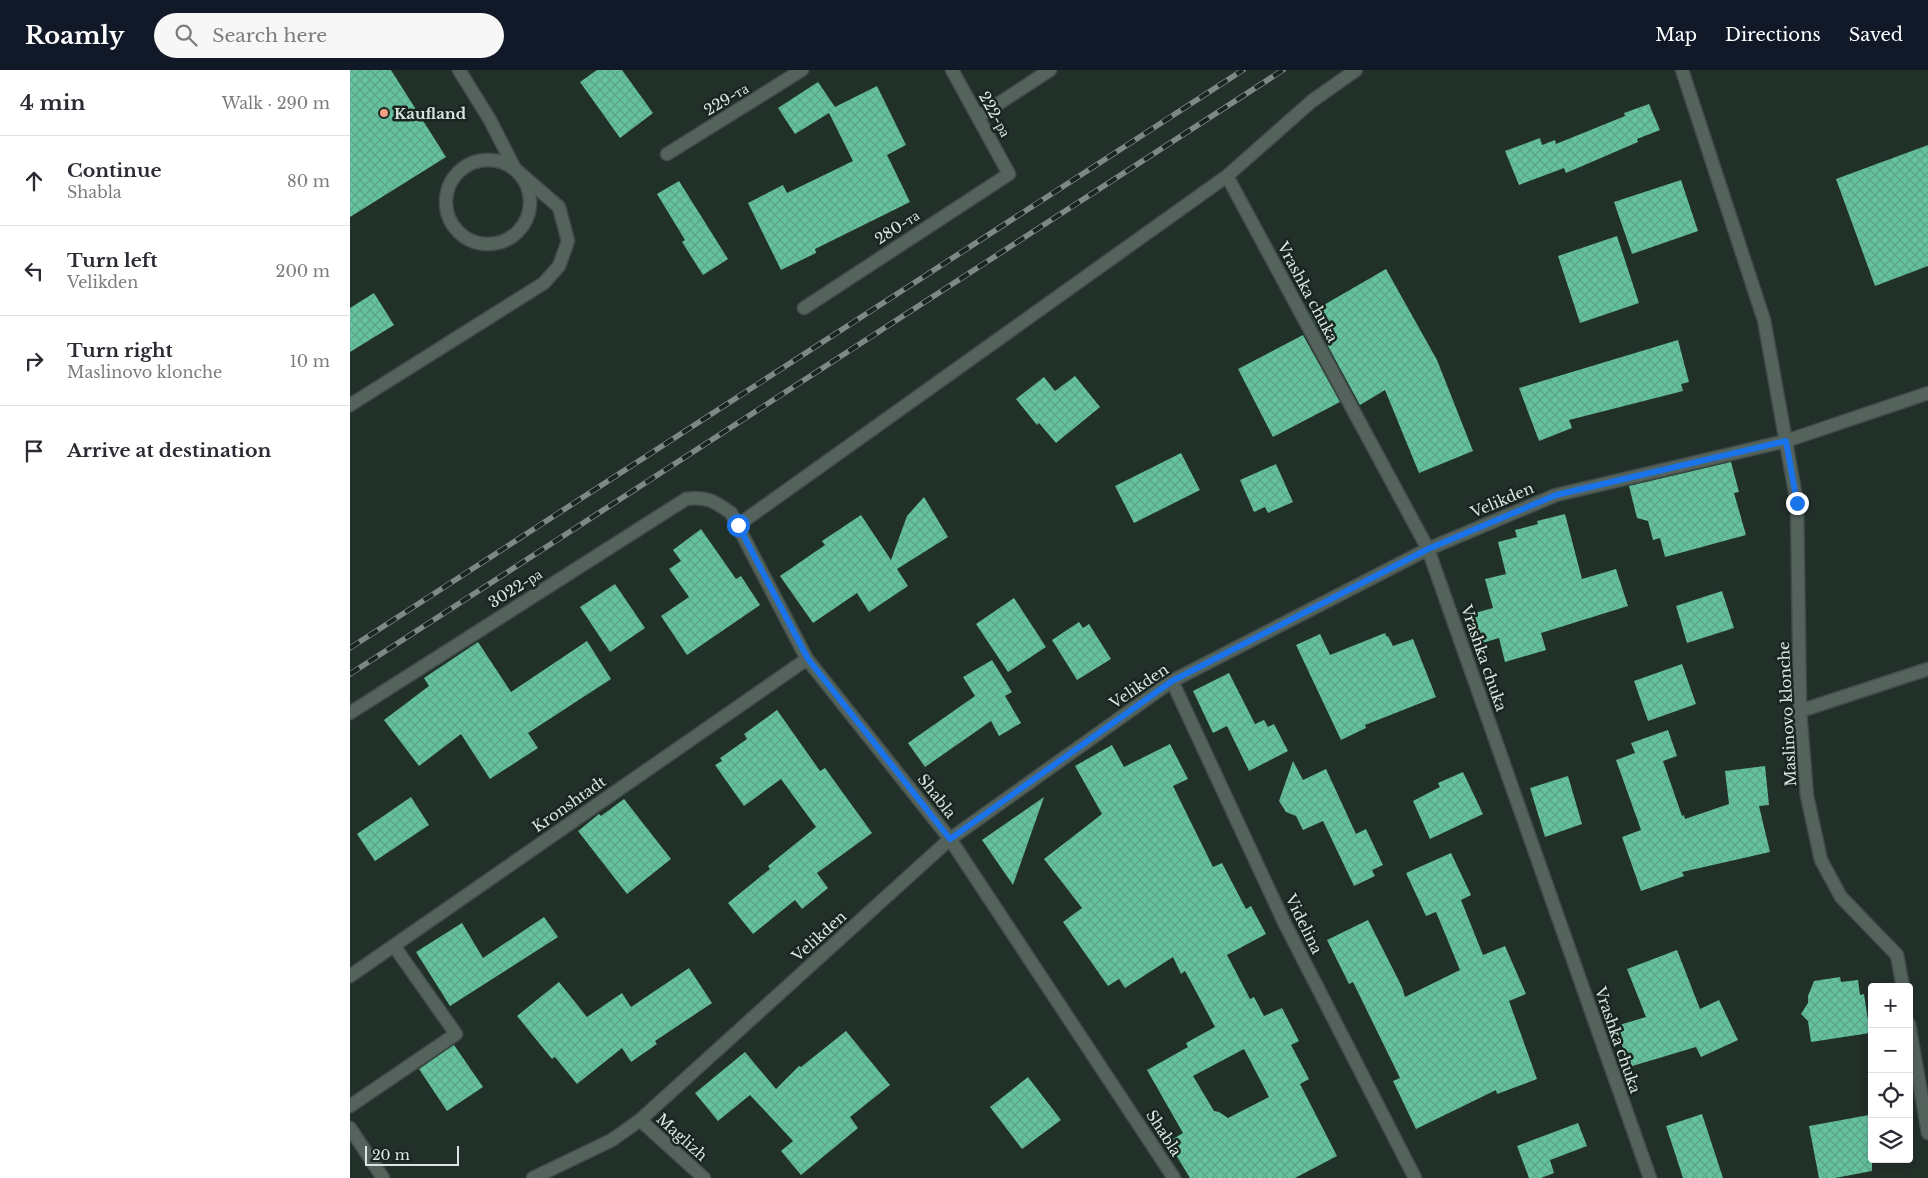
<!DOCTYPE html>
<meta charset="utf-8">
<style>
:root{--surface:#fff;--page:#f7f7f7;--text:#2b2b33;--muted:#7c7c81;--line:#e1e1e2;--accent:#111827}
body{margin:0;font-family:"Libre Baskerville",serif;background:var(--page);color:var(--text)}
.controls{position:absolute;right:15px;bottom:15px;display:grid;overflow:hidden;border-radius:5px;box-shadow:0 2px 8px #0003}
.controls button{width:45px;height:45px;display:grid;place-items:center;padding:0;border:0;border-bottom:1px solid var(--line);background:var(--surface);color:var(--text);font:25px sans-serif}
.scale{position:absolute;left:15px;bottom:12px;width:94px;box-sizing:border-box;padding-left:5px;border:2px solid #dce5e1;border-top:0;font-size:14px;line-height:18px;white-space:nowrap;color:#dce5e1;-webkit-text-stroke:4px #192620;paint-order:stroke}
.stop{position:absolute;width:15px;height:15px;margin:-11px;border:4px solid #1a73e8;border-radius:50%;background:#fff}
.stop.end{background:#1a73e8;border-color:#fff;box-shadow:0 1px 5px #0008}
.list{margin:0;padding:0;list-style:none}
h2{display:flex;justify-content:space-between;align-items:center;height:65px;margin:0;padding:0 20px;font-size:21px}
h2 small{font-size:16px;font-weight:400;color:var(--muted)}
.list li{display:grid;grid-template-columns:32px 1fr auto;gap:15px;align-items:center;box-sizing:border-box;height:90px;padding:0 20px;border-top:1px solid var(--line)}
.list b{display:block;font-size:19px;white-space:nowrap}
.list p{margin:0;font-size:16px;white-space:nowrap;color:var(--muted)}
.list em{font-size:16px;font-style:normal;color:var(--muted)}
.icon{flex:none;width:28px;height:28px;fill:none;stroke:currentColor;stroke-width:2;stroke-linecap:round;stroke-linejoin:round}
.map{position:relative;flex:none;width:1578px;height:1108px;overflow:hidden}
header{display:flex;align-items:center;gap:30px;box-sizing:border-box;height:70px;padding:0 25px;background:var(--accent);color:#fff}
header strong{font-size:24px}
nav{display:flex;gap:28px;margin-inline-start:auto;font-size:18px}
.search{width:350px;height:45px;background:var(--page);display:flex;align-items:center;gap:12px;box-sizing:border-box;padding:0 18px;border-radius:28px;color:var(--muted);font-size:19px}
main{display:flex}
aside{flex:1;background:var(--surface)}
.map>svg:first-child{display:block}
.building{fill:url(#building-cross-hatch);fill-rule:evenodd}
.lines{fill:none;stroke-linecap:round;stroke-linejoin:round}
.service-casing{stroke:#414d49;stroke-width:15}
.minor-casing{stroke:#414d49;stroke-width:15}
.service{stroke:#55635d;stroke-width:12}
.minor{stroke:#55635d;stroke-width:12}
.rail-casing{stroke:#7d8984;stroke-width:5.5}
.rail{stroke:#192620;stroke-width:4;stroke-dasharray:11;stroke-linecap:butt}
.route{stroke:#1a73e8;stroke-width:6}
.poi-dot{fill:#f39f84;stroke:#192620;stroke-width:2}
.labels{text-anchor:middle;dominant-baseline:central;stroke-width:5;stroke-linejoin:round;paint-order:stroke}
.street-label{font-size:15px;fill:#dce5e1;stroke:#192620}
.poi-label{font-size:15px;font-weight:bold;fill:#dce5e1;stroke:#192620;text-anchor:start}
</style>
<header>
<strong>Roamly</strong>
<div class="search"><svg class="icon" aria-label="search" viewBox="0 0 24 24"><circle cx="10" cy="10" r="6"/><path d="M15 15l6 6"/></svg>Search here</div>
<nav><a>Map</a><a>Directions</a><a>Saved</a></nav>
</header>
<main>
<aside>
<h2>4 min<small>Walk · 290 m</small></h2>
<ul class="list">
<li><svg class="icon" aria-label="ahead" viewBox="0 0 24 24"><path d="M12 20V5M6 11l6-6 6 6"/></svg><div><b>Continue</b><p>Shabla</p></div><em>80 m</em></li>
<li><svg class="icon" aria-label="left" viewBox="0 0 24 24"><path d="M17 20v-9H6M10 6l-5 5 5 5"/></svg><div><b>Turn left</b><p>Velikden</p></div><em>200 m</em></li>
<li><svg class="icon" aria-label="right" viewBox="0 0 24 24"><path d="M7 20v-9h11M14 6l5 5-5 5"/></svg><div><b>Turn right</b><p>Maslinovo klonche</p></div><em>10 m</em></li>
<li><svg class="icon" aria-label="arrive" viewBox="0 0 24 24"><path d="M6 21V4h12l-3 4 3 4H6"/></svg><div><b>Arrive at destination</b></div></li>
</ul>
</aside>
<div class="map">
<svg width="1578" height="1108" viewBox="0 0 1578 1108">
<defs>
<pattern id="building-cross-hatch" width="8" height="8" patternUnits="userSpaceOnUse" patternTransform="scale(1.25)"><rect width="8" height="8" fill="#64c29f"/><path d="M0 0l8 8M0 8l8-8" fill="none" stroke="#5ca388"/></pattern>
</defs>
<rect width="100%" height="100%" fill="#22302a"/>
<path class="building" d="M 0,0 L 41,0 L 96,87 L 0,147 Z
M 247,0 L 272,0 L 303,43 L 270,68 L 230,12 Z
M 468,12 L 485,37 L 527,16 L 556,75 L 537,85 L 560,132 L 465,179 L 466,183 L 431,200 L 398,133 L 433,115 L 437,123 L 503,91 L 479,43 L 445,64 L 428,38 Z
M 1299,34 L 1310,60 L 1287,69 L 1288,72 L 1216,103 L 1214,98 L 1169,115 L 1155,81 L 1190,68 L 1192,75 L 1205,70 L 1206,74 L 1275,46 L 1274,43 Z
M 1578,75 L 1578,196 L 1525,216 L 1486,109 Z
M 1331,110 L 1348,161 L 1282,184 L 1264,132 Z
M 329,111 L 378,189 L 353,205 L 332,172 L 335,170 L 307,124 Z
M 1267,166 L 1289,233 L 1230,253 L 1208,186 Z
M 1036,199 L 1087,290 L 1123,381 L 1069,403 L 1035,320 L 1010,335 L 960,243 Z
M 24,223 L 44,255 L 0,282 L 0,238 Z
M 953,265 L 990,332 L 923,367 L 888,299 Z
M 1328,270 L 1339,312 L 1331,314 L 1333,321 L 1219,350 L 1222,358 L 1189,371 L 1169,318 Z
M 725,306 L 750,337 L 706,373 L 689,353 L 687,355 L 666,329 L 694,307 L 705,321 Z
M 831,383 L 850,420 L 784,453 L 765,416 Z
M 1381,392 L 1389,422 L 1384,423 L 1396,465 L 1315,487 L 1310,468 L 1303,470 L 1298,451 L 1287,448 L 1279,416 Z
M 926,394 L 943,432 L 918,443 L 915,437 L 904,442 L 890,410 Z
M 574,427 L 598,467 L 547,499 L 558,516 L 519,542 L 507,523 L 463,553 L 430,506 L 475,475 L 472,471 L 511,445 L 541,490 L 557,446 Z
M 1215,444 L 1232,509 L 1266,499 L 1278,536 L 1191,563 L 1196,580 L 1155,592 L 1149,568 L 1122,576 L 1114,546 L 1143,538 L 1135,509 L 1156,504 L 1148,472 L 1167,467 L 1165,460 L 1188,454 L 1187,451 Z
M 351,459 L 386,509 L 391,506 L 410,535 L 337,585 L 311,546 L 339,527 L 319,499 L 331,491 L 323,480 Z
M 265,514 L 295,558 L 260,582 L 230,537 Z
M 1372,521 L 1384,558 L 1337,573 L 1326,536 Z
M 664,528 L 696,577 L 658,602 L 626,554 Z
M 729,552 L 733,558 L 739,554 L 761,589 L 727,610 L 702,570 Z
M 1035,563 L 1037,567 L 1038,566 L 1043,576 L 1063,569 L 1086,627 L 1015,655 L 1016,658 L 991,670 L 946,575 L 970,564 L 980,585 Z
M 237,571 L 261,609 L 178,663 L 188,678 L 140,709 L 111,664 L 69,696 L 34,650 L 79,616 L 74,608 L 128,572 L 161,622 Z
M 642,590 L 662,622 L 655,626 L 671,653 L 649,666 L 641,651 L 575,697 L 558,673 L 625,626 L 613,607 Z
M 1332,594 L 1346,634 L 1298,651 L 1284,611 Z
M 879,603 L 905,654 L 914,650 L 918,657 L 924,654 L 938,681 L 899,701 L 877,656 L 863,663 L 843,621 Z
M 427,640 L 470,701 L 475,698 L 522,763 L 467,803 L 478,818 L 452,839 L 445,830 L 403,864 L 378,833 L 420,799 L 418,796 L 466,757 L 431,709 L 394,736 L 365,695 L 372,691 L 370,688 L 397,669 L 394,664 Z
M 1318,660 L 1327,686 L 1313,691 L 1332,746 L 1334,745 L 1335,749 L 1379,734 L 1375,701 L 1415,696 L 1419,735 L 1409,736 L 1420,782 L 1332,802 L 1334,806 L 1291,821 L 1272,767 L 1291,760 L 1266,690 L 1285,683 L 1281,673 Z
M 820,674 L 838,709 L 823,716 L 863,797 L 872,793 L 896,839 L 901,836 L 916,864 L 877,885 L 900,929 L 904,927 L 914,946 L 932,938 L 949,971 L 941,975 L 959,1009 L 950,1014 L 987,1086 L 945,1108 L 840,1108 L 818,1072 L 833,1063 L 797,1000 L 838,977 L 836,973 L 865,957 L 835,901 L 831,904 L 823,887 L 775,918 L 769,909 L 758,916 L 713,852 L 732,838 L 694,789 L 752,744 L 725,696 L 762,675 L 774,697 ZM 894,979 L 919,1027 L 878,1048 L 869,1042 L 864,1041 L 843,1006 Z
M 943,691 L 953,710 L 976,699 L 1006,764 L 1016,759 L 1033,795 L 1022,800 L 1025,806 L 1004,816 L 973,751 L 953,760 L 946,746 L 936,742 L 929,731 Z
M 1113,702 L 1133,744 L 1080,769 L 1063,731 L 1090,717 L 1088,713 Z
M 1218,706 L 1232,754 L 1195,767 L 1180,718 Z
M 61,727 L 79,755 L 25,791 L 7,764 Z
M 694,727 L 663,815 L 632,770 Z
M 274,729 L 321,789 L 277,824 L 228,761 L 249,744 L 251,746 Z
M 1101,783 L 1121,825 L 1111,830 L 1133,885 L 1155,876 L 1176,924 L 1159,931 L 1187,1009 L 1147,1024 L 1146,1020 L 1066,1059 L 1043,1011 L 1050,1008 L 1003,912 L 999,914 L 977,870 L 1018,850 L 1052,917 L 1055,927 L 1110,900 L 1086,842 L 1076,846 L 1056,803 Z
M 194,847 L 208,867 L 100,936 L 66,882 L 112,853 L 133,888 Z
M 1327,880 L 1350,939 L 1369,930 L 1388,970 L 1351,987 L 1346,977 L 1279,997 L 1266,956 L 1296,947 L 1277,899 Z
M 339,898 L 362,933 L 305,971 L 307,974 L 281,992 L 272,978 L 227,1014 L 205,987 L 202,989 L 167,946 L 209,912 L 237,947 L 272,923 L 281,937 Z
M 1490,907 L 1491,912 L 1508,910 L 1510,925 L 1514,924 L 1520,963 L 1461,972 L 1458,951 L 1451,944 L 1458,933 L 1458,926 L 1464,911 Z
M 496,961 L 540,1015 L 500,1047 L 508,1058 L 451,1105 L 431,1081 L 443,1071 L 400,1025 L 368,1051 L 345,1023 L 395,982 L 426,1019 L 449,996 L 451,997 Z
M 104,975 L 133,1017 L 97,1041 L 69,999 Z
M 678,1007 L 711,1050 L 672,1079 L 640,1037 Z
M 1352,1044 L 1373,1108 L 1333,1108 L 1316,1056 Z
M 1519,1045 L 1522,1059 L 1522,1101 L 1485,1108 L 1469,1108 L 1459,1056 Z
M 1228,1053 L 1237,1076 L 1200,1090 L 1204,1103 L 1191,1108 L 1179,1108 L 1167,1076 Z"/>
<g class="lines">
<defs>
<path id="service" d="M 628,47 L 700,0
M96 132a42 42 0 1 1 84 0a42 42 0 1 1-84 0Z
M 0,335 L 194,213 L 209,196 L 218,171 L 209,137 L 165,99 L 140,50 L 109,0
M 388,455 L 877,106
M 1450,641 L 1578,599
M 0,1036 L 106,964 L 44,876"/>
<path id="minor" d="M 1006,0 L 962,31 L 877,106 L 1078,479 L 1300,1108
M 1332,0 L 1414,250 L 1447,433 L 1450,641 L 1457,726 L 1471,790 L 1491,827 L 1547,885 L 1553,917
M 317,84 L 452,0
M 454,238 L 659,104 L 602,0
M 822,611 L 934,852 L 1065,1108
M 0,643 L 336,429 C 357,426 364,431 381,443 L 457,589 L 600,769 L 824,1108
M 0,906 L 457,589
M 1559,954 L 1578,1063
M 290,1050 L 354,1108
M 0,1058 L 33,1108
M 183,1108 L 262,1070 L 290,1050 L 600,769 L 822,611 L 1078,479 L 1206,425 L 1436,371 L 1578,323"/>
</defs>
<use href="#service" class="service-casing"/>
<use href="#minor" class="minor-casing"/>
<use href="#service" class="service"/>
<use href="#minor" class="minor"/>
<defs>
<path id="rail" d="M 0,578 L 893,0
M 0,604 L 933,0"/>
</defs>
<use href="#rail" class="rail-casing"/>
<use href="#rail" class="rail"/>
</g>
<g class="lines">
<path class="route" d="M 388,455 L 458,589 L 600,769 L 822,611 L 1078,479 L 1206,425 L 1436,371 L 1447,433"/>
</g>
<circle class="poi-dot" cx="34" cy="43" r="5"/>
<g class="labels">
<g class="street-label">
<text transform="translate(376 29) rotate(-31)">229-та</text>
<text transform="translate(645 44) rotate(61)">222-ра</text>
<text transform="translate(547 157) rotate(-33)">280-та</text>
<text transform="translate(958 222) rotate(62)">Vrashka chuka</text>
<text transform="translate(1152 430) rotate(-23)">Velikden</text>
<text transform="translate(165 518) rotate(-32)">3022-ра</text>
<text transform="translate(1134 588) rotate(71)">Vrashka chuka</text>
<text transform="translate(789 616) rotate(-34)">Velikden</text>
<text transform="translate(1437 644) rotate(-93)">Maslinovo klonche</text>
<text transform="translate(587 726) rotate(52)">Shabla</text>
<text transform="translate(219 734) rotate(-35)">Kronshtadt</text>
<text transform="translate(954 854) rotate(64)">Videlina</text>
<text transform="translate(469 866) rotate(-42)">Velikden</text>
<text transform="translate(1268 970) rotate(71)">Vrashka chuka</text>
<text transform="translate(814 1063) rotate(57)">Shabla</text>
<text transform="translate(332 1067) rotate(42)">Maglizh</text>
</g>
<g class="poi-label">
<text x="44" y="43">Kaufland</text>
</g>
</g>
</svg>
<div class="controls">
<button>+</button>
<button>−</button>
<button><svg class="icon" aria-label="locate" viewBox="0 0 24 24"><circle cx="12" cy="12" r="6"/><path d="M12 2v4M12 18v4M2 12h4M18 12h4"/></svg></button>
<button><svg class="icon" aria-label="layers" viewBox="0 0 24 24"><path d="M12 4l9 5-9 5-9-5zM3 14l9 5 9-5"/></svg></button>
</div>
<div class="scale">20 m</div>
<div class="stop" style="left:388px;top:455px"></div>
<div class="stop end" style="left:1447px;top:433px"></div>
</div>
</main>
